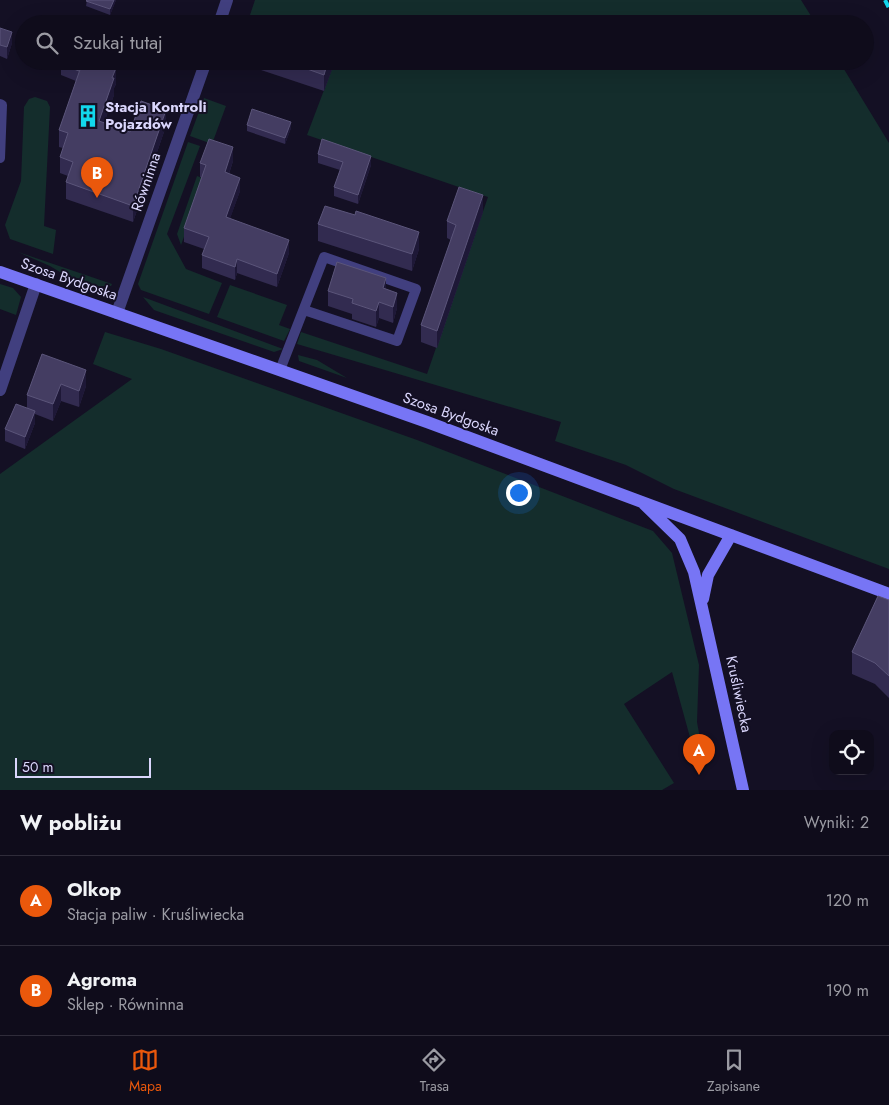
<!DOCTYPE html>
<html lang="pl">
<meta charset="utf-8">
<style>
:root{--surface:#0f0c1b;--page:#1d1a28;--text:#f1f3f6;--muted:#9b9ba3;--line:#2f2c3a;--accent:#ea580c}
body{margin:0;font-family:Jost,sans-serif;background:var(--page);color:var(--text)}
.controls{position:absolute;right:15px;bottom:15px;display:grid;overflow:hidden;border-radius:10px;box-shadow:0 5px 20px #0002}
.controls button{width:45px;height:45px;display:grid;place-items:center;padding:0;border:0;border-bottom:1px solid var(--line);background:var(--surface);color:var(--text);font:25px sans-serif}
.scale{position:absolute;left:15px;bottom:12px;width:136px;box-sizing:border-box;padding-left:5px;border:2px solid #dad6fc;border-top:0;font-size:14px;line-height:18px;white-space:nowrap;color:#dad6fc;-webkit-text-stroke:4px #141024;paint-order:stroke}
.you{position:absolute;left:518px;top:492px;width:18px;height:18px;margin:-12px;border:4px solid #fff;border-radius:50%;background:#1a73e8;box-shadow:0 0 0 8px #1a73e833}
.badge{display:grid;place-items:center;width:32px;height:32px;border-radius:50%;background:var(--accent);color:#fff;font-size:16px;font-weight:700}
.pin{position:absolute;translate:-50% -41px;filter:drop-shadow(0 1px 2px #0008)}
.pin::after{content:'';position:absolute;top:26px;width:18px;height:15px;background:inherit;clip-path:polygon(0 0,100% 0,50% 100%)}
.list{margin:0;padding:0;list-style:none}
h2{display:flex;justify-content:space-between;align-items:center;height:65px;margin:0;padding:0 20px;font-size:21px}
h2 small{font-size:16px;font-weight:400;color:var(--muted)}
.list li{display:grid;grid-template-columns:32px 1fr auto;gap:15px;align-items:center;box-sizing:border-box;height:90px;padding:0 20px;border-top:1px solid var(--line)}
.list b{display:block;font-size:19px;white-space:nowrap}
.list p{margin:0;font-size:16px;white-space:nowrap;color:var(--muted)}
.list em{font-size:16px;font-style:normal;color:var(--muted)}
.icon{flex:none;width:28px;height:28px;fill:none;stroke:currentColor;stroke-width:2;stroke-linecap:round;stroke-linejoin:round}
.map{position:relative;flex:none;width:889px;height:790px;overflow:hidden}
.search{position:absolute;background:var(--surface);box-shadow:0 5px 20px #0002;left:15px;right:15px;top:15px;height:55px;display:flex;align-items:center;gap:12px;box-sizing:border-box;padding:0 18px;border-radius:28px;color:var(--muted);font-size:19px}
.sheet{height:245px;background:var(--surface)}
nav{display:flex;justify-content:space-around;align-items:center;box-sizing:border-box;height:70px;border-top:1px solid var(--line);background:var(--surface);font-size:14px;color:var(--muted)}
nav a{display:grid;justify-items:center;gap:2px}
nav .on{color:var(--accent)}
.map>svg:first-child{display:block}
.green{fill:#142d2c}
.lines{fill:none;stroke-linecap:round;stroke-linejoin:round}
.service{stroke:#413f7f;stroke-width:10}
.minor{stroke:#413f7f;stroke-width:12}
.secondary{stroke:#7775f5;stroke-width:12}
.rail{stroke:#12d7ec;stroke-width:4;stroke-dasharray:8 6;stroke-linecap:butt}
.wall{fill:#322b50}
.shaded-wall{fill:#1e1837}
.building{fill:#443d62;stroke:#5b557a}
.labels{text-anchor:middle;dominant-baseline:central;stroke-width:4;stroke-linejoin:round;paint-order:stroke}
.poi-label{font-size:15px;font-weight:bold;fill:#dad6fc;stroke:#141024;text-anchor:start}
.street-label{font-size:15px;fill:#dad6fc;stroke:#141024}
</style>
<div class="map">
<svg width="889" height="790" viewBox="0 0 889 790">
<rect width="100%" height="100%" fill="#141024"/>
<path class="green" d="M 255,0 L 801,0 L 816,24 L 247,24 Z
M 335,61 L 839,61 L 889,143 L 889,569 L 674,489 L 626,465 L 555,441 L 561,422 L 297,344 L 301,332 L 427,374 L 488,197 L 307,135 Z
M 35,97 L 47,101 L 50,107 L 44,226 L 56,230 L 53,254 L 10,239 L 5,225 L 21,181 L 24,107 L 29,99 Z
M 204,98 L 226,106 L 212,144 L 190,136 Z
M 188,142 L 200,146 L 167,234 L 186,269 L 222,283 L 209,314 L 141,290 L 138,284 Z
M 197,176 L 205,179 L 181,245 L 177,234 Z
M 18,252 L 112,284 L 111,286 L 86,286 L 80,284 L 50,266 Z
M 0,284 L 13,288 L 21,297 L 16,315 L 0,309 Z
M 230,285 L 287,305 L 279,325 L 290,329 L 284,341 L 217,317 Z
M 143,297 L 283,349 L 274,352 L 154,310 Z
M 105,332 L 161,349 L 417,440 L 653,531 L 672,553 L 699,665 L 697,722 L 705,766 L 699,770 L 672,672 L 624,704 L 674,783 L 662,790 L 0,790 L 0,474 L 132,379 L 93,364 Z
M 298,355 L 317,360 L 347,378 L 299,361 Z"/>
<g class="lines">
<path class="service" d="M 0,104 L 2,105 L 0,158
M 280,370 L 324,257 L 416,289 L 397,341 L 304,310"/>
<path class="minor" d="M 219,24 L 227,0
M 117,313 L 206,61
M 0,390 L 36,284"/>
<path class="secondary" d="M 0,272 L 427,422 L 889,594
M 644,504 L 680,539 L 694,572 L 743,790
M 703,599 L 708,575 L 731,535"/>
<path class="rail" d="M 885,0 L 889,8"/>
</g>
<path class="wall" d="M 87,0 L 116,0 L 110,15 L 86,6 Z
M 0,28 L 12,43 L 7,59 L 0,56 Z
M 258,61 L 335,61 L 324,91 L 258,69 Z
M 61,64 L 116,84 L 114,88 L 114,95 L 104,123 L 130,132 L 166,126 L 133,222 L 66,199 L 66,182 L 68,176 L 60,173 L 60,157 L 63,148 L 59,147 L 59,130 L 76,81 L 61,75 Z
M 247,125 L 291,128 L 285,144 L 247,131 Z
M 318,154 L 371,165 L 358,204 L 334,196 L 334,187 L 340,170 L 318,163 Z
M 233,161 L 229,174 L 240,191 L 230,218 L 289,253 L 277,287 L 237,273 L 235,280 L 202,268 L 202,255 L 204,249 L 184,242 L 184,228 L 202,177 L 200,177 L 200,163 Z
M 483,212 L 437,348 L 421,342 L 421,325 L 451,240 L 447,238 L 447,221 Z
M 318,224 L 419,249 L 412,271 L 318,241 Z
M 386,289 L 397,308 L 393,323 L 379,318 L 376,327 L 352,319 L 352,314 L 328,306 L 328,291 Z
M 42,354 L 86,386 L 79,407 L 61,401 L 53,421 L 35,414 L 35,423 L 25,449 L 5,441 L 5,429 L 27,408 L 27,395 Z
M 889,600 L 889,698 L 875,684 L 852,674 L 852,652 Z"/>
<path class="shaded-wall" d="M 114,0 L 116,0 L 110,15 L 110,9 Z
M 12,32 L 12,43 L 7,59 L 7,47 Z
M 328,61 L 335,61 L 324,91 L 324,75 Z
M 116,68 L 116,84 L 114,88 L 114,95 L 99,138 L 99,121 L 112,78 Z
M 166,110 L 166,126 L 133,222 L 133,206 Z
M 291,122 L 291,128 L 285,144 L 285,138 Z
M 233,147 L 233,161 L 225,185 L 225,172 Z
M 371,156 L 371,165 L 358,204 L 358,195 Z
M 240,178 L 240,191 L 226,230 L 226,217 Z
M 483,195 L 483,212 L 437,348 L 437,331 Z
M 419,232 L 419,249 L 412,271 L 412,254 Z
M 289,240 L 289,253 L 277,287 L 277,274 Z
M 237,259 L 237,273 L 235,280 L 235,267 Z
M 386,278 L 386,294 L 383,288 Z
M 397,293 L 397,308 L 393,323 L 393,307 Z
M 379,302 L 379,318 L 376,327 L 376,311 Z
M 86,370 L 86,386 L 79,407 L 79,391 Z
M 61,384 L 61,401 L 53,421 L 53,404 Z
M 35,411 L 35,423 L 25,449 L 25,437 Z"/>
<path class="building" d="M 87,0 L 114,0 L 110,9 L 86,1 Z
M 269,21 L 278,24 L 268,24 Z
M 0,28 L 12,32 L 7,47 L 0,45 Z
M 62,61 L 83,61 L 79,71 L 61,64 Z
M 83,61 L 99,61 L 116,68 L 112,78 L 114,78 L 99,121 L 130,132 L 141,101 L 166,110 L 133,206 L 66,182 L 73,162 L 60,157 L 68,133 L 59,130 Z
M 285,61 L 328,61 L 324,75 Z
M 252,109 L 291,122 L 285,138 L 247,125 Z
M 209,139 L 233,147 L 225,172 L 240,178 L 226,217 L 289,240 L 277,274 L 237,259 L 235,267 L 202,255 L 209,237 L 184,228 L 206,165 L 200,163 Z
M 322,139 L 371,156 L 358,195 L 334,187 L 343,162 L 318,154 Z
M 459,187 L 483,195 L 437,331 L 421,325 L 456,225 L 447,221 Z
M 325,206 L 355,215 L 356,211 L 419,232 L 412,254 L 318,224 Z
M 337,262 L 386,278 L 383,288 L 397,293 L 393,307 L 379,302 L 376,311 L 352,303 L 353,299 L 328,291 Z
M 42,354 L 86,370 L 79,391 L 61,384 L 53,404 L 27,395 Z
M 16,404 L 35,411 L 25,437 L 5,429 Z
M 878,596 L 889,600 L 889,676 L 875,663 L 852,652 Z"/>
<defs>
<symbol id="building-bare" viewBox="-9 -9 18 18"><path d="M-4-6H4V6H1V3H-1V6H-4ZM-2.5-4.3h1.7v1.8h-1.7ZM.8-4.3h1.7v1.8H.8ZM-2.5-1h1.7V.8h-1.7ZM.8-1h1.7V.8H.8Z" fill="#12d7ec" stroke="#141024" stroke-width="2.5" paint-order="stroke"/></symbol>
</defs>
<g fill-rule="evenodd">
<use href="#building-bare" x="72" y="100" width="32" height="32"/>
</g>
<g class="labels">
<g class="poi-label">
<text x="105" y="107">Stacja Kontroli<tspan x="105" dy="17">Pojazdów</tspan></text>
</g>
<g class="street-label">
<text transform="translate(146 182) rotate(-71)">Równinna</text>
<text transform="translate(69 279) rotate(19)">Szosa Bydgoska</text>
<text transform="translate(451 414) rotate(20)">Szosa Bydgoska</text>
<text transform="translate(739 694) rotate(78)">Kruśliwiecka</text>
</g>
</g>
</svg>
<div class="controls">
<button><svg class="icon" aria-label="locate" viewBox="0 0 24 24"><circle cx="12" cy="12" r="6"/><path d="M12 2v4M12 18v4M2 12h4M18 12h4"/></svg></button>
</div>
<div class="scale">50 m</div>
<div class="you"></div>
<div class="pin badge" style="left:699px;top:775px">A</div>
<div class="pin badge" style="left:97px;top:198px">B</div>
<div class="search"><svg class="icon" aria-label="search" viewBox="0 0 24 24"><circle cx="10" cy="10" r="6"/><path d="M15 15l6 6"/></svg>Szukaj tutaj</div>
</div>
<section class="sheet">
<h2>W pobliżu<small>Wyniki: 2</small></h2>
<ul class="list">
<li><span class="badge">A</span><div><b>Olkop</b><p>Stacja paliw · Kruśliwiecka</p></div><em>120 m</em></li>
<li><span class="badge">B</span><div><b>Agroma</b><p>Sklep · Równinna</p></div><em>190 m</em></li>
</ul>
</section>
<nav>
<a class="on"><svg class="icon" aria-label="map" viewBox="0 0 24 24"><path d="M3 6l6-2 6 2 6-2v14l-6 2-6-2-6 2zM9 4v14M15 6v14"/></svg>Mapa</a>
<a><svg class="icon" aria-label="directions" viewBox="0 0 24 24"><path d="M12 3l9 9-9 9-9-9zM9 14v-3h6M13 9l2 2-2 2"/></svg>Trasa</a>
<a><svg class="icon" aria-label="saved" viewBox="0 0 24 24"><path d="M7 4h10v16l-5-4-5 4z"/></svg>Zapisane</a>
</nav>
